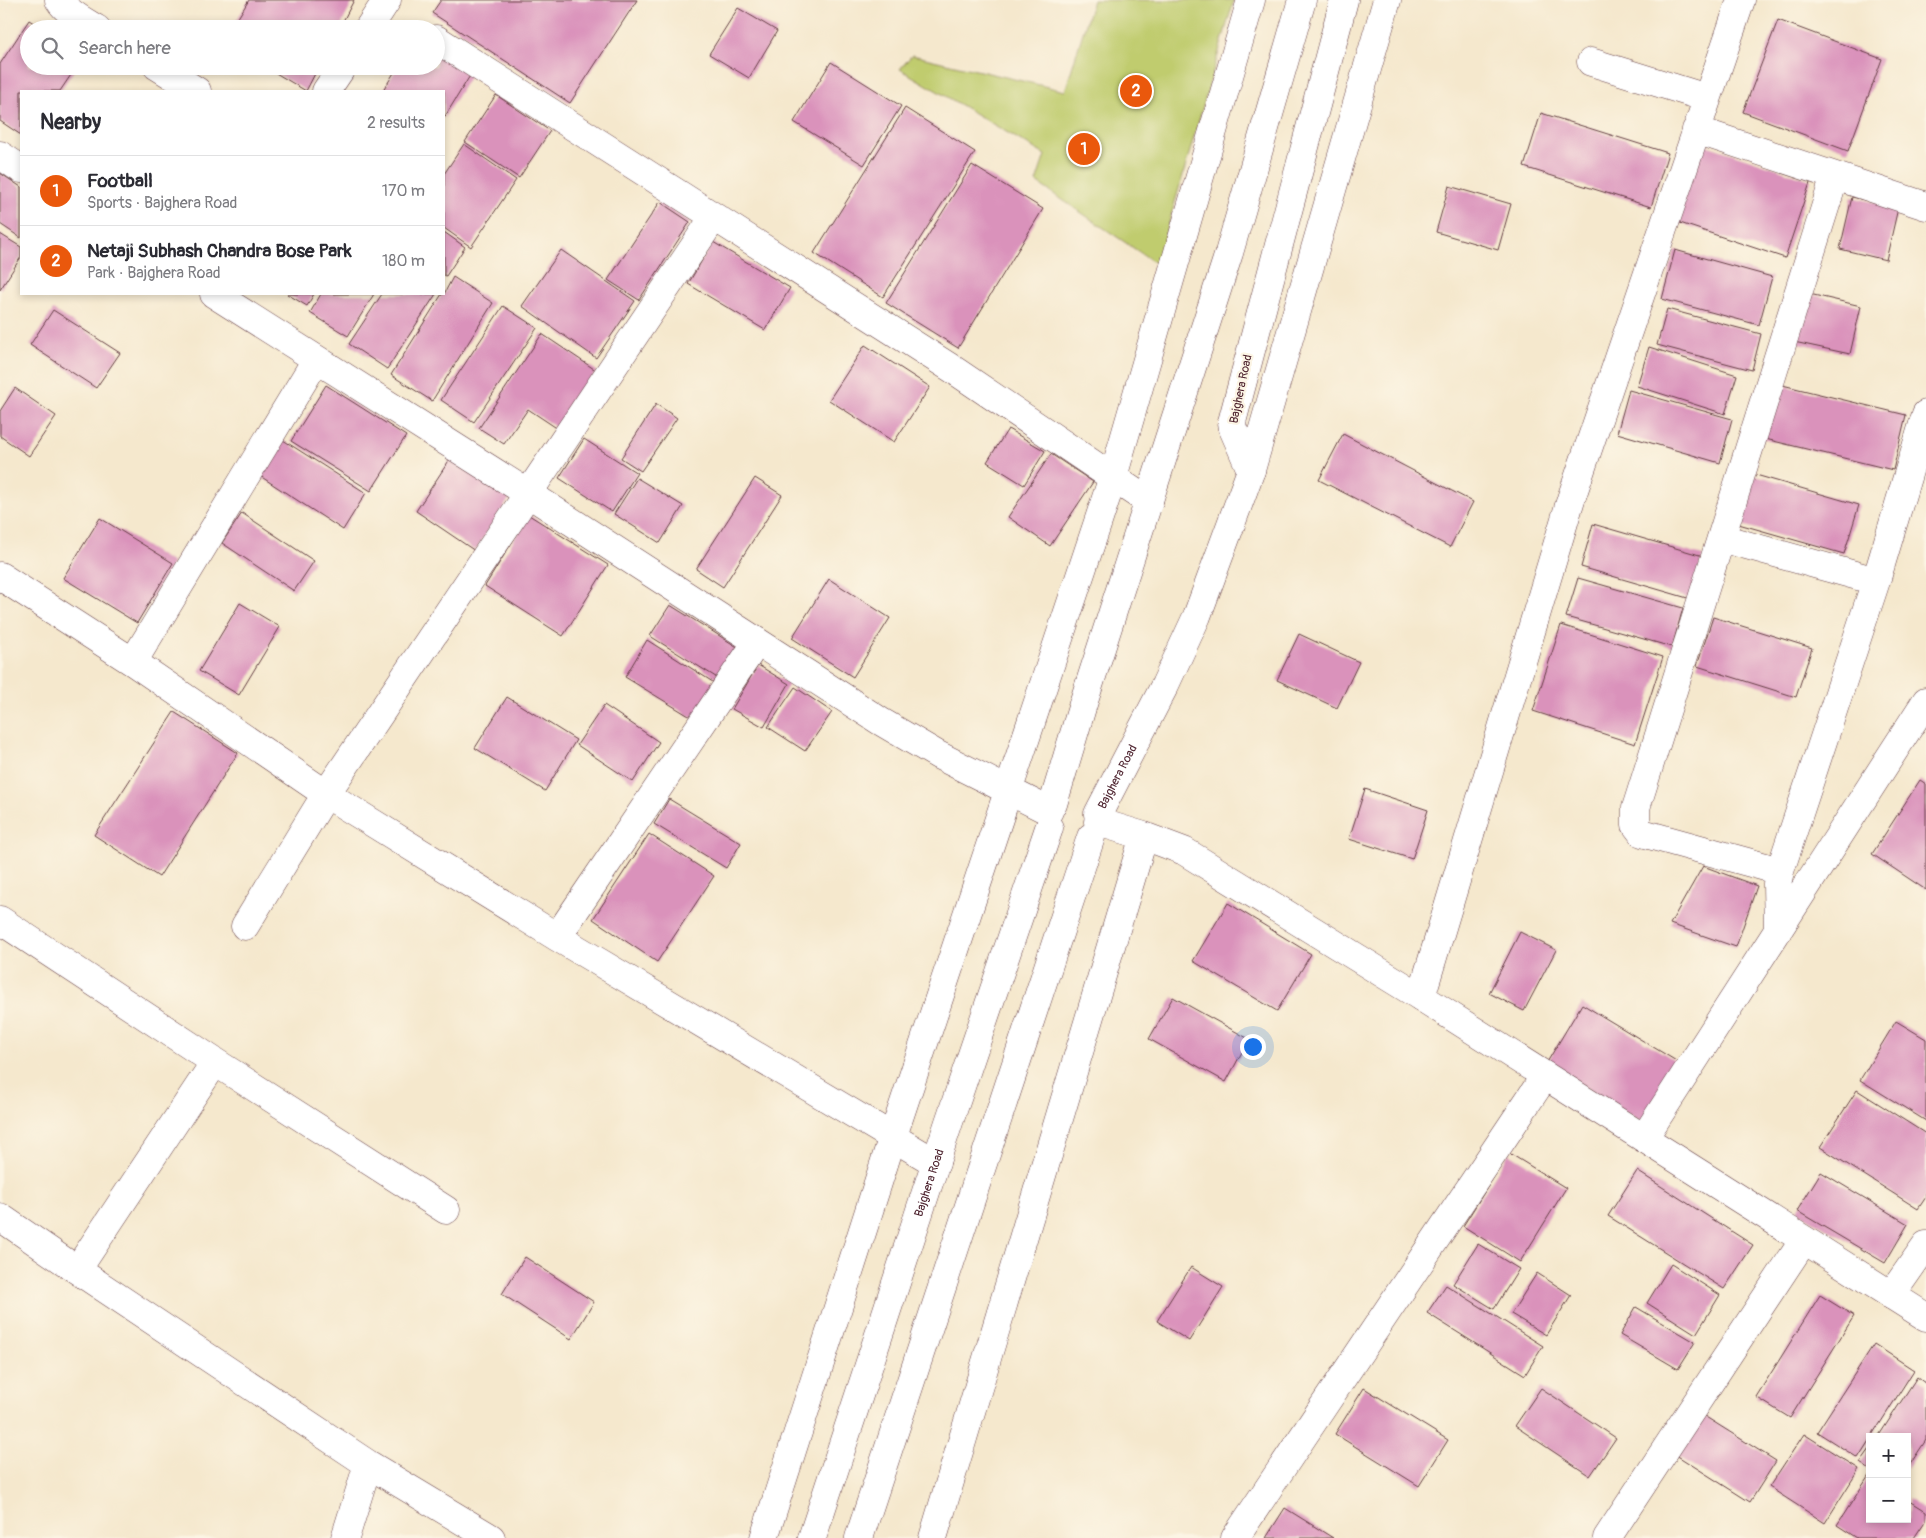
<!DOCTYPE html>
<meta charset="utf-8">
<style>
:root{--surface:#fff;--page:#f7f7f7;--text:#2b2b33;--muted:#7c7c81;--line:#e1e1e2;--accent:#ea580c}
body{margin:0;font-family:Pangolin,sans-serif;background:var(--page);color:var(--text)}
.controls{position:absolute;right:15px;bottom:15px;display:grid;overflow:hidden;border-radius:0px;box-shadow:0 2px 8px #0003}
.controls button{width:45px;height:45px;display:grid;place-items:center;padding:0;border:0;border-bottom:1px solid var(--line);background:var(--surface);color:var(--text);font:25px sans-serif}
.you{position:absolute;left:1252px;top:1046px;width:18px;height:18px;margin:-12px;border:4px solid #fff;border-radius:50%;background:#1a73e8;box-shadow:0 0 0 8px #1a73e833}
.badge{display:grid;place-items:center;width:32px;height:32px;border-radius:50%;background:var(--accent);color:#fff;font-size:16px;font-weight:700}
.pin{position:absolute;translate:-50% -50%;border:2px solid #fff;box-shadow:0 1px 5px #0006}
.list{margin:0;padding:0;list-style:none}
h2{display:flex;justify-content:space-between;align-items:center;height:65px;margin:0;padding:0 20px;font-size:21px}
h2 small{font-size:16px;font-weight:400;color:var(--muted)}
.list li{display:grid;grid-template-columns:32px 1fr auto;gap:15px;align-items:center;box-sizing:border-box;height:70px;padding:0 20px;border-top:1px solid var(--line)}
.list b{display:block;font-size:19px;white-space:nowrap}
.list p{margin:0;font-size:16px;white-space:nowrap;color:var(--muted)}
.list em{font-size:16px;font-style:normal;color:var(--muted)}
.icon{flex:none;width:28px;height:28px;fill:none;stroke:currentColor;stroke-width:2;stroke-linecap:round;stroke-linejoin:round}
.map{position:relative;flex:none;width:1926px;height:1538px;overflow:hidden}
.search{position:absolute;background:var(--surface);box-shadow:0 2px 8px #0003;left:20px;top:20px;width:425px;height:55px;display:flex;align-items:center;gap:12px;box-sizing:border-box;padding:0 18px;border-radius:28px;color:var(--muted);font-size:19px}
.panel{position:absolute;background:var(--surface);box-shadow:0 2px 8px #0003;left:20px;top:90px;width:425px;height:205px;border-radius:0px}
.map>svg:first-child{display:block}
.green{fill:#c0cc6e;stroke:#85764c}
.building{fill:#da92bb}
.lines{fill:none;stroke-linecap:round;stroke-linejoin:round}
.minor-casing{stroke:#643d43;stroke-width:29}
.tertiary-casing{stroke:#643d43;stroke-width:29}
.secondary-casing{stroke:#643d43;stroke-width:29}
.minor{stroke:#fff;stroke-width:28}
.tertiary{stroke:#fff;stroke-width:28}
.secondary{stroke:#fff;stroke-width:28}
.labels{text-anchor:middle;dominant-baseline:central;stroke-width:4.5;stroke-linejoin:round;paint-order:stroke}
.street-label{font-size:12px;fill:#4a1f2b;stroke:#fcf5e5}
</style>
<div class="map">
<svg width="1926" height="1538" viewBox="0 0 1926 1538">
<rect width="100%" height="100%" fill="#fcf5e5"/>
<filter id="ink" filterUnits="userSpaceOnUse"><feTurbulence type="fractalNoise" baseFrequency=".02" numOctaves="2"/><feDisplacementMap in="SourceGraphic" scale="10" xChannelSelector="R" yChannelSelector="G"/><feConvolveMatrix kernelMatrix="1 2 1 2 8 2 1 2 1" color-interpolation-filters="sRGB"/></filter>
<filter id="wash" filterUnits="userSpaceOnUse"><feTurbulence type="fractalNoise" baseFrequency=".0096" numOctaves="4" result="noise"/><feDisplacementMap in="SourceGraphic" scale="20" xChannelSelector="R" yChannelSelector="G"/><feGaussianBlur stdDeviation="1.12" result="paint"/><feColorMatrix in="noise" values="0 0 0 0 0 0 0 0 0 0 0 0 0 0 0 0 0 1.4 0 .05"/><feComposite in="paint" operator="in"/></filter>
<g filter="url(#wash)">
<rect width="100%" height="100%" fill="#f5e8cd"/>
<path class="green" d="M 1093,0 L 1234,0 L 1157,264 L 1036,182 L 1045,155 L 900,69 L 912,55 L 1065,91 Z"/>
<g id="blocks">
<path class="building" d="M 249,0 L 354,0 L 339,29 L 231,29 Z
M 441,0 L 637,0 L 570,103 L 432,13 Z
M 738,8 L 777,31 L 749,78 L 709,54 Z
M 29,20 L 43,29 L 29,29 L 29,66 L 77,66 L 60,91 L 21,91 L 21,135 L 0,121 L 0,64 Z
M 1778,20 L 1882,59 L 1848,151 L 1743,112 Z
M 436,52 L 471,74 L 444,118 L 444,91 L 383,91 L 398,66 L 436,66 Z
M 831,62 L 901,106 L 864,165 L 794,122 Z
M 264,66 L 319,66 L 306,91 Z
M 496,95 L 550,131 L 519,178 L 465,142 Z
M 905,108 L 975,152 L 883,297 L 814,253 Z
M 1541,113 L 1668,153 L 1651,207 L 1524,167 Z
M 1700,143 L 1811,180 L 1785,258 L 1674,221 Z
M 464,144 L 516,180 L 471,247 L 444,228 L 444,174 Z
M 972,165 L 1043,209 L 958,348 L 886,303 Z
M 0,173 L 21,187 L 21,238 L 0,224 Z
M 1449,186 L 1511,204 L 1498,250 L 1436,232 Z
M 1852,197 L 1898,208 L 1886,260 L 1840,249 Z
M 660,202 L 690,222 L 639,300 L 608,280 Z
M 444,232 L 465,247 L 446,276 L 444,275 Z
M 0,234 L 21,247 L 21,257 L 0,290 Z
M 713,242 L 790,288 L 765,330 L 688,284 Z
M 561,250 L 635,301 L 596,358 L 522,306 Z
M 1675,250 L 1772,277 L 1759,325 L 1662,299 Z
M 453,277 L 493,303 L 432,401 L 391,375 L 442,294 L 444,294 Z
M 1805,293 L 1861,306 L 1850,354 L 1794,342 Z
M 287,294 L 314,294 L 307,306 Z
M 321,294 L 374,294 L 348,336 L 310,313 Z
M 382,294 L 436,294 L 387,369 L 349,344 Z
M 503,306 L 537,328 L 474,422 L 441,400 Z
M 1667,309 L 1761,334 L 1752,370 L 1657,345 Z
M 53,310 L 120,353 L 96,388 L 30,345 Z
M 542,334 L 597,371 L 558,429 L 528,409 L 504,444 L 479,428 Z
M 865,345 L 930,387 L 894,442 L 829,400 Z
M 1649,347 L 1737,375 L 1725,414 L 1637,386 Z
M 1774,383 L 1906,415 L 1893,470 L 1761,438 Z
M 326,385 L 406,436 L 371,491 L 291,441 Z
M 15,388 L 56,416 L 29,456 L 0,436 L 0,411 Z
M 1629,390 L 1732,419 L 1720,463 L 1617,433 Z
M 656,404 L 677,418 L 641,471 L 621,458 Z
M 1008,429 L 1045,451 L 1024,485 L 987,462 Z
M 1343,434 L 1473,502 L 1450,547 L 1319,480 Z
M 584,439 L 637,473 L 612,512 L 559,478 Z
M 283,440 L 366,493 L 343,530 L 260,476 Z
M 1051,454 L 1093,482 L 1050,546 L 1008,517 Z
M 450,459 L 510,498 L 475,551 L 416,511 Z
M 1749,473 L 1859,505 L 1844,554 L 1735,523 Z
M 637,478 L 683,506 L 660,543 L 614,514 Z
M 755,478 L 782,495 L 723,587 L 696,569 Z
M 242,513 L 314,561 L 294,591 L 222,543 Z
M 529,515 L 608,565 L 563,636 L 485,586 Z
M 100,518 L 173,563 L 137,623 L 63,578 Z
M 1593,524 L 1703,556 L 1691,599 L 1581,567 Z
M 1578,578 L 1683,608 L 1672,647 L 1566,617 Z
M 829,579 L 890,618 L 853,677 L 792,638 Z
M 240,603 L 280,627 L 239,695 L 199,671 Z
M 670,605 L 739,648 L 719,679 L 650,636 Z
M 1713,617 L 1812,648 L 1796,697 L 1697,666 Z
M 1561,625 L 1663,657 L 1635,744 L 1533,711 Z
M 1299,634 L 1359,662 L 1337,708 L 1277,680 Z
M 647,640 L 716,684 L 694,719 L 625,677 Z
M 758,665 L 789,684 L 764,727 L 732,709 Z
M 795,687 L 832,712 L 805,751 L 768,727 Z
M 507,697 L 576,740 L 545,791 L 475,748 Z
M 604,705 L 659,742 L 633,782 L 577,745 Z
M 174,712 L 238,753 L 159,877 L 94,835 Z
M 1920,780 L 1926,784 L 1926,890 L 1872,854 Z
M 1365,789 L 1428,810 L 1412,859 L 1349,839 Z
M 669,799 L 741,843 L 726,868 L 654,824 Z
M 649,834 L 714,876 L 657,962 L 593,919 Z
M 1703,866 L 1757,886 L 1736,947 L 1670,924 Z
M 1228,903 L 1311,954 L 1277,1011 L 1193,961 Z
M 1520,932 L 1556,950 L 1524,1011 L 1489,993 Z
M 1173,997 L 1249,1039 L 1226,1082 L 1149,1039 Z
M 1582,1004 L 1678,1062 L 1642,1122 L 1546,1064 Z
M 1896,1021 L 1926,1039 L 1926,1121 L 1860,1080 Z
M 1857,1090 L 1926,1134 L 1926,1197 L 1918,1209 L 1820,1147 Z
M 1509,1153 L 1566,1188 L 1520,1262 L 1463,1226 Z
M 1637,1171 L 1753,1245 L 1724,1289 L 1608,1216 Z
M 1821,1172 L 1908,1224 L 1885,1263 L 1797,1211 Z
M 1478,1244 L 1519,1269 L 1494,1309 L 1453,1284 Z
M 525,1257 L 594,1302 L 571,1339 L 502,1294 Z
M 1671,1264 L 1720,1295 L 1696,1334 L 1647,1303 Z
M 1191,1267 L 1223,1287 L 1189,1341 L 1157,1321 Z
M 1537,1273 L 1571,1295 L 1546,1335 L 1511,1314 Z
M 1446,1285 L 1543,1346 L 1525,1375 L 1427,1313 Z
M 1820,1295 L 1854,1316 L 1790,1418 L 1756,1397 Z
M 1636,1307 L 1695,1342 L 1678,1369 L 1620,1335 Z
M 1874,1344 L 1914,1370 L 1858,1458 L 1817,1432 Z
M 1917,1377 L 1926,1384 L 1926,1440 L 1907,1469 L 1907,1437 L 1878,1437 Z
M 1364,1388 L 1448,1440 L 1419,1486 L 1335,1434 Z
M 1541,1388 L 1616,1438 L 1590,1476 L 1515,1426 Z
M 1701,1414 L 1776,1461 L 1750,1502 L 1676,1455 Z
M 1804,1434 L 1859,1469 L 1825,1523 L 1769,1487 Z
M 1870,1449 L 1870,1470 L 1860,1463 Z
M 1870,1474 L 1870,1519 L 1907,1519 L 1907,1499 L 1926,1511 L 1926,1520 L 1914,1538 L 1857,1538 L 1837,1525 Z
M 1285,1508 L 1333,1538 L 1266,1538 Z"/>
</g>
</g>
<g filter="url(#ink)">
<use href="#blocks" fill-opacity="0" stroke="#643d43" stroke-width="1"/>
<g class="lines">
<defs>
<path id="minor" d="M 59,0 C 67,13 84,21 97,29
M 368,29 L 387,0
M 436,39 L 951,368 L 1149,502
M 1591,62 L 1707,98
M 157,66 L 197,91
M 326,91 L 343,66
M 1696,130 L 1926,206
M 1721,538 L 1876,581
M 0,576 L 133,662 L 326,794 L 557,937 L 936,1163
M 133,662 L 316,360
M 1780,871 L 1642,833 L 1636,825 L 1636,808 L 1835,176
M 0,920 L 215,1062 L 446,1210
M 245,926 L 326,794 L 714,217
M 1778,931 L 1777,884 L 1780,871 L 1876,581 L 1926,414
M 557,937 L 757,642
M 1421,997 L 1571,499 L 1741,0
M 1644,1138 L 1926,701
M 0,1217 L 77,1270 L 368,1464 L 491,1538
M 77,1270 L 215,1062
M 1891,1295 L 1926,1245
M 345,1538 L 368,1464
M 1235,1538 L 1545,1076
M 1607,1538 L 1804,1240"/>
<path id="tertiary" d="M 0,155 L 21,169
M 214,294 L 529,494 L 880,721 L 938,755 L 1049,811
M 1251,470 L 1387,0
M 1098,822 L 1144,836 L 1184,851 L 1421,997 L 1926,1317
M 764,1538 L 893,1136 L 1113,477 L 1251,0
M 933,1538 L 1144,836"/>
<g id="secondary">
<path d="M 1053,804 L 1083,704 L 1229,253 L 1302,0"/>
<path id="s1" d="M 1098,814 L 1165,685 L 1197,616 L 1251,470 L 1233,429 L 1232,422 L 1344,0"/>
<path id="s2" d="M 812,1538 L 949,1122 L 1049,828"/>
<path d="M 859,1538 L 1091,837"/>
</g>
</defs>
<use href="#minor" class="minor-casing"/>
<use href="#tertiary" class="tertiary-casing"/>
<use href="#secondary" class="secondary-casing"/>
<use href="#minor" class="minor"/>
<use href="#tertiary" class="tertiary"/>
<use href="#secondary" class="secondary"/>
</g>
</g>
<g class="labels">
<g class="street-label">
<text transform="translate(1241 389) rotate(-78)">Bajghera Road</text>
<text stroke="none"><textPath href="#s1" startOffset="42">Bajghera Road</textPath></text>
<text stroke="none"><textPath href="#s2" startOffset="374">Bajghera Road</textPath></text>
</g>
</g>
</svg>
<div class="controls">
<button>+</button>
<button>−</button>
</div>
<div class="you"></div>
<div class="pin badge" style="left:1084px;top:149px">1</div>
<div class="pin badge" style="left:1136px;top:91px">2</div>
<div class="search"><svg class="icon" aria-label="search" viewBox="0 0 24 24"><circle cx="10" cy="10" r="6"/><path d="M15 15l6 6"/></svg>Search here</div>
<section class="panel">
<h2>Nearby<small>2 results</small></h2>
<ul class="list">
<li><span class="badge">1</span><div><b>Football</b><p>Sports · Bajghera Road</p></div><em>170 m</em></li>
<li><span class="badge">2</span><div><b>Netaji Subhash Chandra Bose Park</b><p>Park · Bajghera Road</p></div><em>180 m</em></li>
</ul>
</section>
</div>
